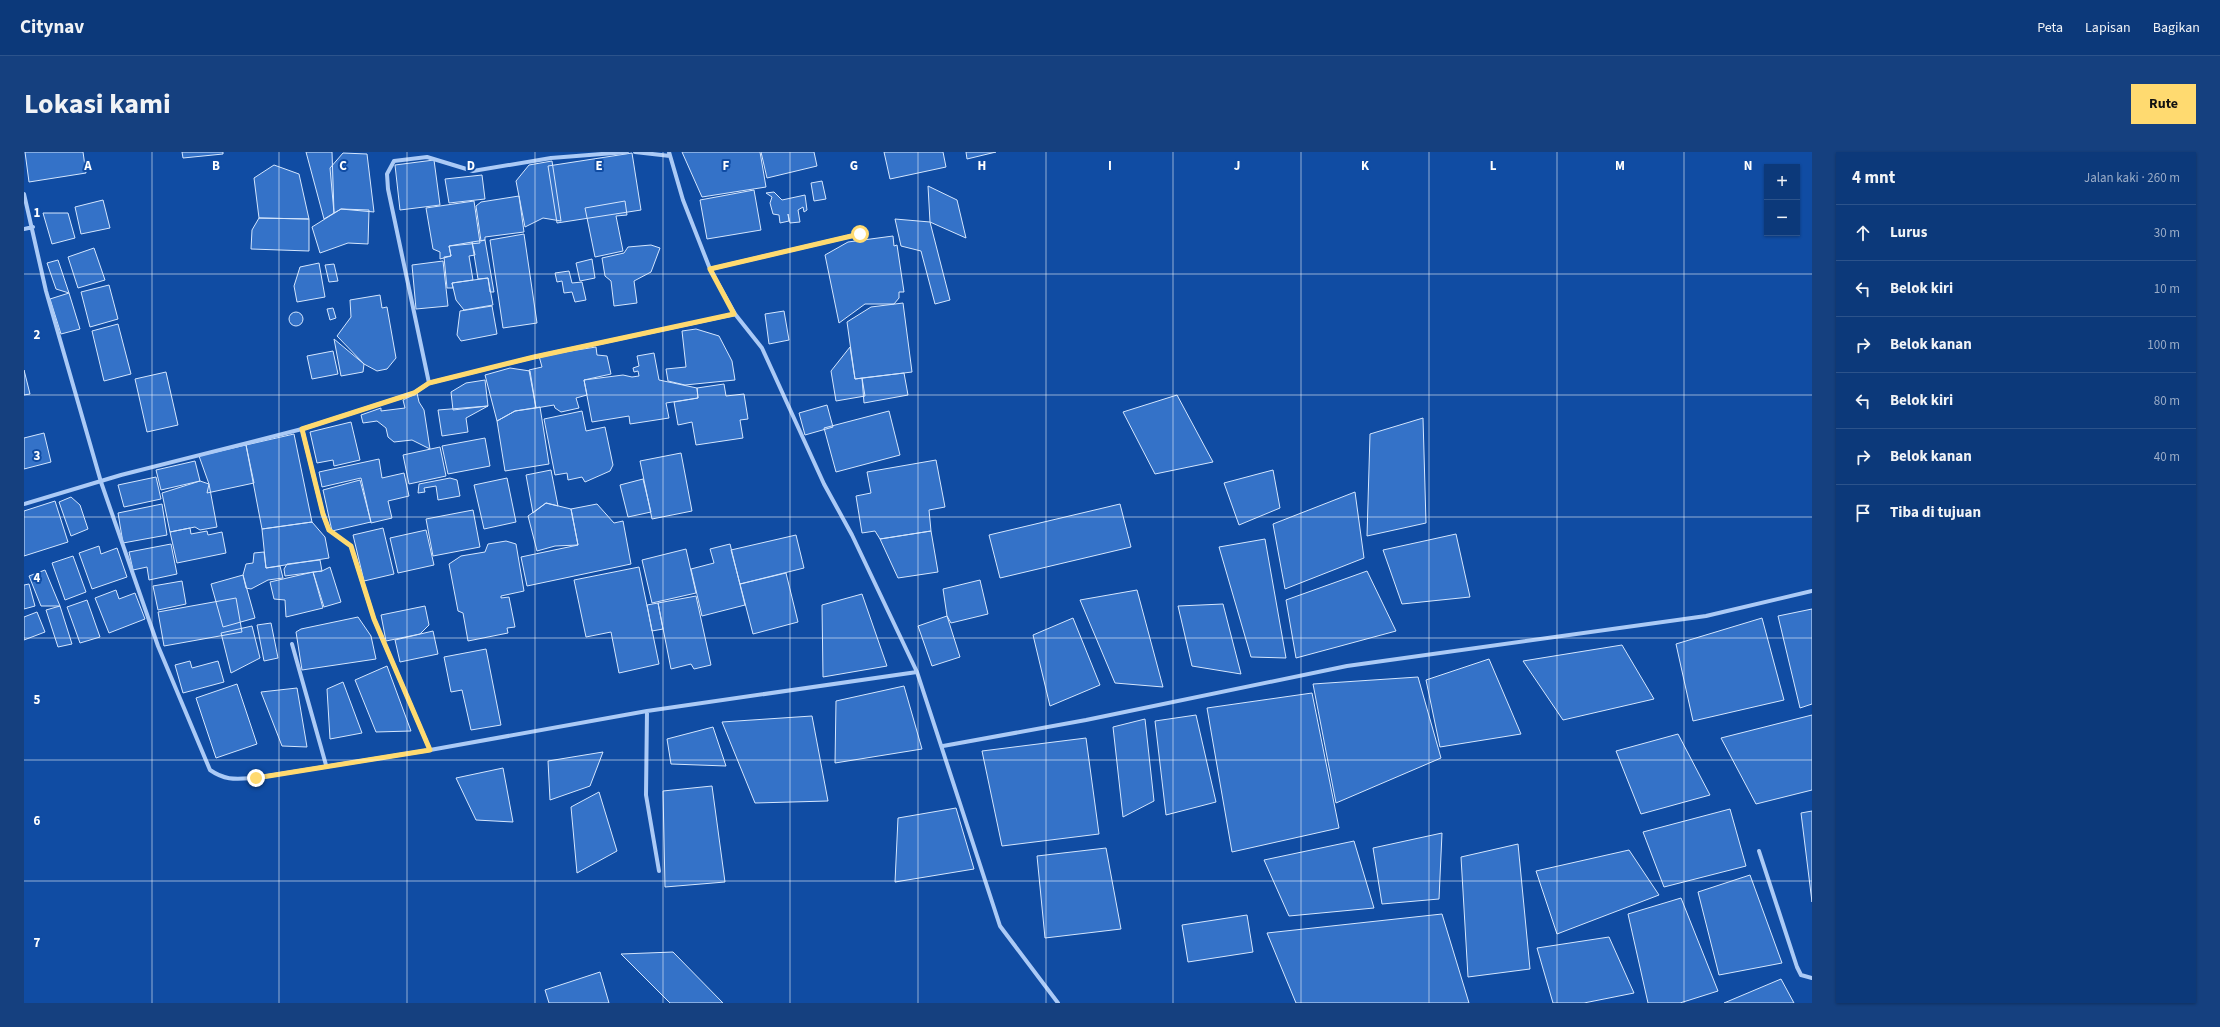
<!DOCTYPE html>
<html lang="id">
<meta charset="utf-8">
<style>
:root{--surface:#0c397a;--page:#15407f;--text:#f1f3f6;--muted:#9aacc7;--line:#2c538b;--accent:#ffda70}
body{margin:0;font-family:"Source Sans 3",sans-serif;background:var(--page);color:var(--text)}
.controls{position:absolute;right:12px;top:12px;display:grid;overflow:hidden;border-radius:0px;box-shadow:0 1px 3px #0004}
.controls button{width:36px;height:36px;display:grid;place-items:center;padding:0;border:0;border-bottom:1px solid var(--line);background:var(--surface);color:var(--text);font:20px sans-serif}
.stop{position:absolute;width:12px;height:12px;margin:-9px;border:3px solid #ffda70;border-radius:50%;background:#fff}
.stop.end{background:#ffda70;border-color:#fff;box-shadow:0 1px 4px #0008}
.list{margin:0;padding:0;list-style:none}
h2{display:flex;justify-content:space-between;align-items:center;height:52px;margin:0;padding:0 16px;font-size:17px}
h2 small{font-size:13px;font-weight:400;color:var(--muted)}
.list li{display:grid;grid-template-columns:26px 1fr auto;gap:12px;align-items:center;box-sizing:border-box;height:56px;padding:0 16px;border-top:1px solid var(--line)}
.list b{display:block;font-size:15px;white-space:nowrap}
.list em{font-size:13px;font-style:normal;color:var(--muted)}
.icon{flex:none;width:22px;height:22px;fill:none;stroke:currentColor;stroke-width:2;stroke-linecap:round;stroke-linejoin:round}
.map{position:relative;flex:none;width:1788px;height:851px;overflow:hidden;border-radius:0px}
header{display:flex;align-items:center;gap:24px;box-sizing:border-box;height:56px;padding:0 20px;background:var(--surface);border-bottom:1px solid var(--line)}
header strong{font-size:19px}
nav{display:flex;gap:22px;margin-inline-start:auto;font-size:14px}
.intro{display:flex;align-items:center;justify-content:space-between;box-sizing:border-box;height:96px;padding:0 24px}
h1{margin:0;font-size:28px}
.button{padding:10px 18px;border-radius:0px;background:var(--accent);color:#111;font-size:14px;font-weight:700}
main{display:flex;gap:24px;padding:0 24px}
aside{flex:1;background:var(--surface);border-radius:0px;box-shadow:0 1px 3px #0004}
.map>svg:first-child{display:block}
.building{fill:#3472c8;stroke:#d4e6fe}
.lines{fill:none;stroke-linecap:round;stroke-linejoin:round}
.street{stroke:#abcaf6;stroke-width:4}
.route{stroke:#ffda70;stroke-width:5}
.grid{fill:none;stroke:#fff;stroke-width:1;stroke-opacity:0.55}
.grid-label{font-size:13px;text-anchor:middle;font-weight:bold;fill:#fff;stroke:#104ca3;stroke-width:4;stroke-linejoin:round;paint-order:stroke}
</style>
<header>
<strong>Citynav</strong>
<nav><a>Peta</a><a>Lapisan</a><a>Bagikan</a></nav>
</header>
<div class="intro"><h1>Lokasi kami</h1><a class="button">Rute</a></div>
<main>
<div class="map">
<svg width="1788" height="851" viewBox="0 0 1788 851">
<rect width="100%" height="100%" fill="#104ca3"/>
<path class="building" d="M 1,0 L 59,0 L 62,21 L 5,30 Z
M 158,0 L 199,0 L 199,2 L 159,6 Z
M 282,0 L 308,0 L 310,61 L 300,67 Z
M 658,0 L 736,0 L 742,35 L 678,45 Z
M 737,0 L 790,0 L 793,14 L 743,26 Z
M 860,0 L 919,0 L 922,15 L 866,27 Z
M 942,0 L 972,0 L 943,7 Z
M 319,1 L 343,2 L 350,60 L 317,57 L 310,61 L 306,16 Z
M 608,1 L 617,58 L 533,71 L 524,14 Z
M 410,8 L 416,53 L 376,58 L 371,13 Z
M 528,9 L 537,69 L 519,66 L 501,75 L 492,29 L 505,13 Z
M 250,13 L 275,22 L 285,67 L 235,66 L 230,26 Z
M 458,23 L 461,47 L 425,51 L 421,27 Z
M 798,29 L 802,47 L 790,49 L 787,31 Z
M 904,34 L 933,48 L 942,86 L 906,70 Z
M 730,38 L 737,78 L 683,87 L 676,48 Z
M 750,40 L 758,48 L 781,43 L 783,58 L 780,60 L 779,55 L 774,58 L 776,70 L 766,71 L 764,62 L 765,69 L 756,71 L 755,63 L 749,62 L 746,51 L 748,45 L 742,41 Z
M 495,44 L 500,80 L 461,85 L 461,88 L 457,89 L 452,54 L 457,50 Z
M 79,48 L 86,76 L 57,82 L 51,55 Z
M 450,49 L 456,91 L 425,94 L 427,104 L 416,107 L 416,100 L 409,97 L 402,56 Z
M 601,49 L 603,63 L 592,64 L 599,99 L 571,105 L 561,56 Z
M 317,57 L 345,58 L 344,92 L 324,91 L 296,101 L 288,75 Z
M 19,61 L 44,61 L 51,86 L 28,92 Z
M 235,66 L 285,67 L 285,99 L 227,97 L 228,78 Z
M 871,67 L 906,70 L 926,148 L 911,152 L 897,99 L 877,94 Z
M 500,82 L 513,171 L 479,176 L 466,88 Z
M 869,84 L 870,94 L 873,93 L 880,140 L 875,140 L 875,146 L 870,152 L 841,152 L 815,171 L 801,103 L 824,90 Z
M 461,88 L 470,140 L 466,140 L 464,126 L 454,127 L 448,90 Z
M 448,90 L 451,103 L 445,104 L 449,128 L 428,131 L 429,136 L 423,136 L 420,105 L 427,104 L 425,94 Z
M 627,93 L 636,96 L 627,120 L 610,129 L 613,151 L 590,154 L 587,129 L 581,124 L 578,106 L 600,101 L 604,95 Z
M 70,96 L 81,128 L 54,136 L 44,105 Z
M 568,107 L 571,126 L 556,129 L 552,111 Z
M 34,108 L 45,141 L 32,137 L 23,111 Z
M 419,109 L 424,154 L 392,157 L 388,113 Z
M 295,111 L 301,145 L 273,150 L 270,134 L 276,115 Z
M 310,112 L 314,129 L 305,130 L 301,113 Z
M 545,119 L 548,131 L 558,130 L 562,148 L 551,150 L 548,140 L 540,141 L 538,129 L 533,130 L 531,121 Z
M 464,126 L 469,153 L 440,158 L 432,148 L 428,131 Z
M 85,133 L 94,167 L 66,175 L 57,140 Z
M 45,141 L 56,177 L 37,182 L 26,147 Z
M 356,143 L 358,156 L 363,155 L 372,206 L 363,217 L 353,219 L 340,212 L 313,184 L 327,165 L 326,148 Z
M 879,151 L 888,220 L 831,227 L 823,170 L 847,155 Z
M 468,154 L 473,182 L 437,189 L 433,183 L 436,159 Z
M 309,156 L 312,166 L 306,168 L 303,157 Z
M 760,159 L 765,188 L 745,192 L 741,162 Z
M265 167a7 7 0 1 1 14 0a7 7 0 1 1-14 0Z
M 94,172 L 107,222 L 80,229 L 68,179 Z
M 672,177 L 695,184 L 708,209 L 711,228 L 661,233 L 644,229 L 642,217 L 662,215 L 658,179 Z
M 310,187 L 340,212 L 339,220 L 317,224 Z
M 572,195 L 573,203 L 583,204 L 587,222 L 560,228 L 563,243 L 552,246 L 555,256 L 537,260 L 531,256 L 530,253 L 512,256 L 505,218 L 518,215 L 515,204 Z
M 826,195 L 831,227 L 838,226 L 841,244 L 812,249 L 807,219 Z
M 309,199 L 314,222 L 288,227 L 283,204 Z
M 630,201 L 635,228 L 673,236 L 674,246 L 642,251 L 645,266 L 606,272 L 605,264 L 568,270 L 560,228 L 599,223 L 608,225 L 615,224 L 614,219 L 610,220 L 609,216 L 615,214 L 613,204 Z
M 486,216 L 506,219 L 512,256 L 491,259 L 473,269 L 461,223 Z
M 0,218 L 6,242 L 0,243 Z
M 142,220 L 154,273 L 123,280 L 111,227 Z
M 880,221 L 884,243 L 840,251 L 838,226 Z
M 461,228 L 464,254 L 429,258 L 427,240 L 442,231 Z
M 700,232 L 702,244 L 720,242 L 724,267 L 716,268 L 719,286 L 672,293 L 668,270 L 654,273 L 650,250 L 674,246 L 673,236 Z
M 393,241 L 395,250 L 400,258 L 406,297 L 388,288 L 370,290 L 364,285 L 362,276 L 353,269 L 339,271 L 337,263 L 357,256 L 357,259 L 381,256 L 379,248 Z
M 1153,243 L 1189,310 L 1131,322 L 1099,260 Z
M 803,253 L 809,275 L 781,283 L 775,261 Z
M 464,254 L 442,266 L 444,280 L 418,284 L 414,258 Z
M 516,255 L 525,312 L 481,319 L 473,269 L 491,259 Z
M 558,259 L 562,279 L 581,275 L 589,313 L 586,319 L 561,330 L 558,325 L 544,328 L 543,321 L 531,323 L 520,267 Z
M 865,259 L 876,303 L 812,320 L 800,276 Z
M 1399,266 L 1402,371 L 1343,384 L 1346,282 Z
M 327,270 L 336,308 L 310,314 L 309,308 L 293,311 L 286,280 Z
M 20,281 L 27,310 L 0,317 L 0,286 Z
M 270,282 L 288,370 L 238,377 L 222,293 Z
M 461,286 L 466,314 L 424,322 L 418,294 Z
M 222,293 L 230,331 L 183,341 L 185,332 L 175,304 Z
M 416,295 L 422,324 L 385,332 L 379,303 Z
M 657,301 L 668,359 L 628,367 L 616,309 Z
M 355,307 L 358,326 L 380,321 L 385,344 L 364,349 L 368,366 L 347,371 L 337,326 L 298,335 L 295,320 Z
M 912,308 L 921,355 L 905,358 L 907,379 L 856,387 L 851,379 L 838,381 L 832,344 L 847,341 L 843,320 Z
M 171,309 L 176,329 L 137,338 L 132,318 Z
M 527,318 L 534,354 L 522,351 L 509,361 L 502,323 Z
M 1249,318 L 1256,356 L 1215,373 L 1200,331 Z
M 132,325 L 137,347 L 100,355 L 94,333 Z
M 426,326 L 433,328 L 436,344 L 414,348 L 412,334 L 400,336 L 401,340 L 394,341 L 395,332 Z
M 483,326 L 492,370 L 460,377 L 450,333 Z
M 619,327 L 627,360 L 604,365 L 596,333 Z
M 336,328 L 347,370 L 308,379 L 299,338 Z
M 176,329 L 185,332 L 193,375 L 176,378 L 171,375 L 146,380 L 138,341 Z
M 1331,340 L 1340,406 L 1261,437 L 1249,372 Z
M 47,345 L 56,353 L 64,377 L 47,384 L 35,350 Z
M 31,349 L 44,390 L 0,404 L 0,359 Z
M 522,351 L 547,357 L 554,393 L 531,394 L 513,399 L 504,364 Z
M 138,352 L 143,383 L 99,391 L 94,361 Z
M 573,352 L 590,371 L 599,369 L 607,412 L 503,434 L 497,405 L 554,393 L 547,357 Z
M 1096,352 L 1107,395 L 976,426 L 965,383 Z
M 449,358 L 456,395 L 409,404 L 402,367 Z
M 288,370 L 301,385 L 305,406 L 242,416 L 238,377 Z
M 166,376 L 167,382 L 183,379 L 184,383 L 198,380 L 202,401 L 153,411 L 146,380 Z
M 359,376 L 370,422 L 340,429 L 329,383 Z
M 402,378 L 410,413 L 374,421 L 366,386 Z
M 907,379 L 914,420 L 874,426 L 856,387 Z
M 1432,382 L 1446,445 L 1378,452 L 1359,398 Z
M 772,383 L 780,416 L 716,432 L 707,398 Z
M 1241,387 L 1262,506 L 1227,505 L 1195,395 Z
M 482,389 L 492,392 L 500,439 L 477,444 L 477,446 L 485,445 L 491,475 L 483,476 L 484,481 L 444,489 L 439,461 L 434,459 L 425,412 L 437,404 L 461,400 L 464,392 Z
M 147,392 L 153,422 L 125,428 L 123,415 L 109,418 L 105,400 Z
M 706,392 L 721,453 L 678,464 L 667,417 L 690,411 L 686,397 Z
M 75,394 L 77,402 L 93,396 L 103,425 L 68,437 L 55,401 Z
M 662,397 L 672,441 L 628,451 L 618,408 Z
M 240,400 L 242,416 L 256,414 L 259,426 L 244,428 L 227,437 L 222,436 L 219,423 L 222,412 L 229,411 L 230,401 Z
M 49,404 L 62,440 L 41,448 L 28,411 Z
M 296,408 L 298,419 L 261,424 L 260,417 L 263,412 Z
M 306,415 L 317,450 L 300,455 L 289,420 L 298,419 Z
M 615,415 L 635,512 L 595,521 L 587,480 L 562,485 L 550,428 Z
M 21,418 L 36,454 L 17,454 L 5,424 Z
M 1343,419 L 1372,479 L 1272,506 L 1262,448 Z
M 289,420 L 299,456 L 262,465 L 261,448 L 250,447 L 246,430 Z
M 762,421 L 774,470 L 729,482 L 716,432 Z
M 219,423 L 231,466 L 199,475 L 187,432 Z
M 956,428 L 964,462 L 927,471 L 923,464 L 919,437 Z
M 158,429 L 162,452 L 134,458 L 129,434 Z
M 5,432 L 11,454 L 0,457 L 0,433 Z
M 92,438 L 95,447 L 111,441 L 121,467 L 85,481 L 71,446 Z
M 1113,438 L 1139,535 L 1091,531 L 1056,448 Z
M 838,442 L 863,514 L 799,525 L 798,453 Z
M 672,444 L 687,513 L 670,517 L 667,512 L 647,517 L 634,451 Z
M 212,446 L 218,480 L 140,494 L 134,460 Z
M 63,448 L 76,485 L 56,491 L 43,455 Z
M 634,451 L 639,477 L 628,479 L 623,453 Z
M 1199,452 L 1217,522 L 1168,514 L 1154,454 Z
M 36,454 L 48,492 L 34,495 L 22,458 Z
M 401,454 L 405,473 L 396,482 L 362,489 L 357,463 Z
M 1788,457 L 1788,552 L 1776,556 L 1754,464 Z
M 13,460 L 21,480 L 0,488 L 0,465 Z
M 923,464 L 936,505 L 908,514 L 894,474 Z
M 334,465 L 347,484 L 352,507 L 278,518 L 272,480 L 277,477 Z
M 1049,466 L 1076,533 L 1026,554 L 1009,483 Z
M 1738,466 L 1760,548 L 1669,569 L 1652,492 Z
M 247,471 L 254,506 L 240,509 L 233,473 Z
M 228,474 L 236,506 L 207,521 L 197,481 Z
M 409,479 L 414,502 L 376,510 L 371,488 Z
M 1598,493 L 1630,547 L 1539,568 L 1499,509 Z
M 462,497 L 477,573 L 447,578 L 438,538 L 427,540 L 420,505 Z
M 1465,507 L 1497,582 L 1416,595 L 1402,528 Z
M 166,509 L 168,516 L 194,509 L 200,530 L 159,541 L 151,513 Z
M 363,514 L 387,579 L 352,580 L 331,528 Z
M 1394,525 L 1417,606 L 1312,651 L 1289,532 Z
M 319,530 L 338,581 L 306,587 L 303,537 Z
M 213,532 L 233,592 L 192,606 L 172,546 Z
M 880,534 L 898,597 L 811,611 L 812,549 Z
M 273,536 L 283,595 L 258,594 L 237,540 Z
M 1288,541 L 1315,676 L 1208,700 L 1183,556 Z
M 1172,563 L 1192,650 L 1142,663 L 1131,569 Z
M 1788,563 L 1788,638 L 1732,652 L 1697,586 Z
M 788,564 L 804,649 L 731,651 L 698,570 Z
M 1121,567 L 1130,649 L 1099,665 L 1089,575 Z
M 689,575 L 702,614 L 647,612 L 643,587 Z
M 1654,582 L 1686,643 L 1617,662 L 1592,599 Z
M 1062,586 L 1075,682 L 978,694 L 958,599 Z
M 579,600 L 566,634 L 526,648 L 524,609 Z
M 479,616 L 489,670 L 452,668 L 432,626 Z
M 688,634 L 701,730 L 641,735 L 639,639 Z
M 575,640 L 593,699 L 553,721 L 547,655 Z
M 932,656 L 950,717 L 871,730 L 874,666 Z
M 1706,657 L 1722,714 L 1640,735 L 1619,680 Z
M 1788,659 L 1788,750 L 1777,661 Z
M 1418,681 L 1415,747 L 1358,752 L 1349,696 Z
M 1330,689 L 1350,756 L 1265,764 L 1240,708 Z
M 1494,692 L 1506,817 L 1444,825 L 1437,705 Z
M 1082,696 L 1097,777 L 1021,786 L 1013,704 Z
M 1605,698 L 1635,743 L 1533,782 L 1512,719 Z
M 1726,723 L 1758,811 L 1695,823 L 1674,740 Z
M 1657,746 L 1694,839 L 1656,851 L 1624,851 L 1604,762 Z
M 1418,762 L 1445,851 L 1272,851 L 1243,781 Z
M 1223,763 L 1229,800 L 1164,810 L 1158,773 Z
M 1585,785 L 1610,841 L 1560,851 L 1529,851 L 1513,796 Z
M 649,800 L 699,851 L 646,851 L 597,802 Z
M 576,820 L 585,851 L 525,851 L 521,838 Z
M 1757,827 L 1770,851 L 1700,851 Z"/>
<g class="lines">
<path class="street" d="M 611,0 L 646,4
M 645,0 L 659,48 L 686,117 L 711,162 L 738,196 L 800,332 L 828,383 L 893,520 L 976,774 L 1034,851
M 0,42 L 22,139 L 77,330 L 134,494 L 186,618 C 202,629 212,627 231,626 L 406,598 L 623,559 L 893,520
M 0,77 L 9,75
M 686,117 L 836,82
M 405,231 L 364,37 L 363,22 L 370,9 L 403,5 L 449,19 L 527,6 L 603,0
M 278,277 L 299,362 L 305,378 L 327,394 L 350,467 L 406,598
M 0,352 L 97,323 L 278,277 L 390,241 L 405,231 L 510,205 L 711,162
M 268,492 L 302,613
M 623,559 L 622,643 L 635,719
M 919,594 L 1062,568 L 1323,514 L 1682,464 L 1788,439
M 1735,699 L 1773,815 L 1777,823 L 1788,826"/>
</g>
<g class="lines">
<path class="route" d="M 232,626 L 406,598 L 350,467 L 327,394 L 305,378 L 299,362 L 278,277 L 390,241 L 405,231 L 510,205 L 710,162 L 686,117 L 836,82"/>
</g>
<path class="grid" d="M 128,0 L 128,851M 255,0 L 255,851M 383,0 L 383,851M 511,0 L 511,851M 639,0 L 639,851M 766,0 L 766,851M 894,0 L 894,851M 1022,0 L 1022,851M 1149,0 L 1149,851M 1277,0 L 1277,851M 1405,0 L 1405,851M 1533,0 L 1533,851M 1660,0 L 1660,851M 0,122 L 1788,122M 0,243 L 1788,243M 0,365 L 1788,365M 0,486 L 1788,486M 0,608 L 1788,608M 0,729 L 1788,729"/>
<g class="grid-label">
<text x="64" y="18">A</text>
<text x="192" y="18">B</text>
<text x="319" y="18">C</text>
<text x="447" y="18">D</text>
<text x="575" y="18">E</text>
<text x="702" y="18">F</text>
<text x="830" y="18">G</text>
<text x="958" y="18">H</text>
<text x="1086" y="18">I</text>
<text x="1213" y="18">J</text>
<text x="1341" y="18">K</text>
<text x="1469" y="18">L</text>
<text x="1596" y="18">M</text>
<text x="1724" y="18">N</text>
<text x="13" y="65">1</text>
<text x="13" y="187">2</text>
<text x="13" y="308">3</text>
<text x="13" y="430">4</text>
<text x="13" y="552">5</text>
<text x="13" y="673">6</text>
<text x="13" y="795">7</text>
</g>
</svg>
<div class="controls">
<button>+</button>
<button>−</button>
</div>
<div class="stop" style="left:836px;top:82px"></div>
<div class="stop end" style="left:232px;top:626px"></div>
</div>
<aside>
<h2>4 mnt<small>Jalan kaki · 260 m</small></h2>
<ul class="list">
<li><svg class="icon" aria-label="ahead" viewBox="0 0 24 24"><path d="M12 20V5M6 11l6-6 6 6"/></svg><div><b>Lurus</b></div><em>30 m</em></li>
<li><svg class="icon" aria-label="left" viewBox="0 0 24 24"><path d="M17 20v-9H6M10 6l-5 5 5 5"/></svg><div><b>Belok kiri</b></div><em>10 m</em></li>
<li><svg class="icon" aria-label="right" viewBox="0 0 24 24"><path d="M7 20v-9h11M14 6l5 5-5 5"/></svg><div><b>Belok kanan</b></div><em>100 m</em></li>
<li><svg class="icon" aria-label="left" viewBox="0 0 24 24"><path d="M17 20v-9H6M10 6l-5 5 5 5"/></svg><div><b>Belok kiri</b></div><em>80 m</em></li>
<li><svg class="icon" aria-label="right" viewBox="0 0 24 24"><path d="M7 20v-9h11M14 6l5 5-5 5"/></svg><div><b>Belok kanan</b></div><em>40 m</em></li>
<li><svg class="icon" aria-label="arrive" viewBox="0 0 24 24"><path d="M6 21V4h12l-3 4 3 4H6"/></svg><div><b>Tiba di tujuan</b></div></li>
</ul>
</aside>
</main>
